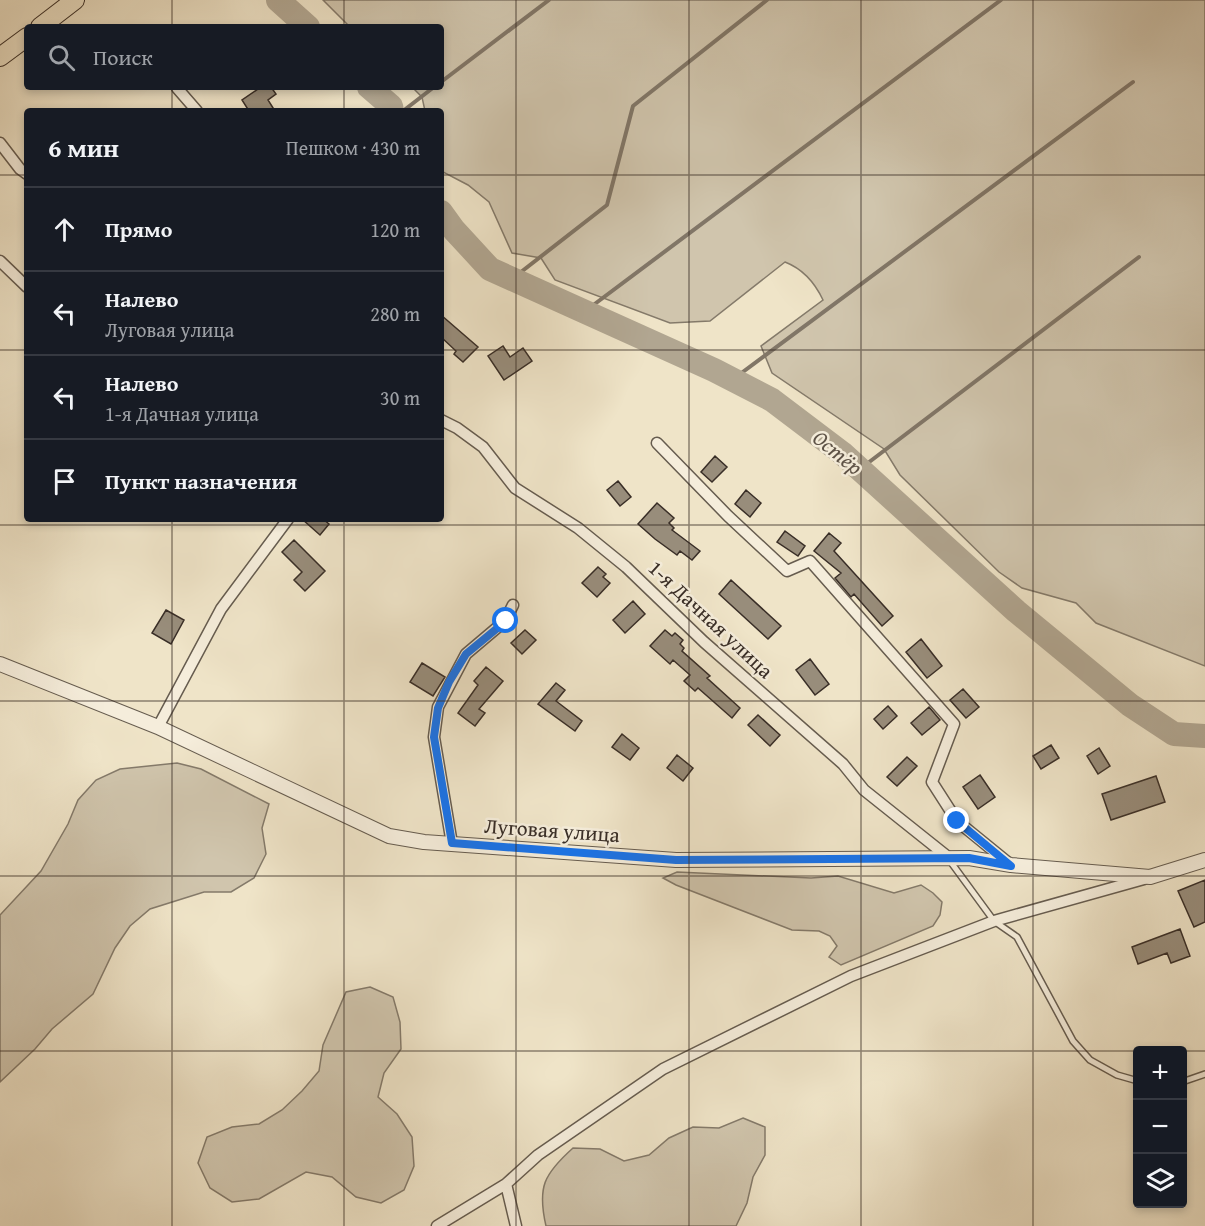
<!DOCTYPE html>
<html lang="ru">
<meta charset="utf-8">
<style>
:root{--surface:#171b24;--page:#242831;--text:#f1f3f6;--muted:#9ea1a6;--line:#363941}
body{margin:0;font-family:"Gentium Book Plus",serif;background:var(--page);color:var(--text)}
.controls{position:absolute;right:18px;bottom:18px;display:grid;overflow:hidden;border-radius:6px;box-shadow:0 3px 9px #0003}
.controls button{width:54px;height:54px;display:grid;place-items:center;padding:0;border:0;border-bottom:2px solid var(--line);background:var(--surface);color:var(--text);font:30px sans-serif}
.stop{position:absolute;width:18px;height:18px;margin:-14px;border:4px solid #1a73e8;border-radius:50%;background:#fff}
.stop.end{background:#1a73e8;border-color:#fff;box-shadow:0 2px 6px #0008}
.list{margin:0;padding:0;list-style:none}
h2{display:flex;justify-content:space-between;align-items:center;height:78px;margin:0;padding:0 24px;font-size:26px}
h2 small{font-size:20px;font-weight:400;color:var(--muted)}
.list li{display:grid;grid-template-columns:39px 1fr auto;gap:18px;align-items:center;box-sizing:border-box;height:84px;padding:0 24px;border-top:2px solid var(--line)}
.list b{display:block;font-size:22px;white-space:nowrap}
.list p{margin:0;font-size:20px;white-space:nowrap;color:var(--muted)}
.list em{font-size:20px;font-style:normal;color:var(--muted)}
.icon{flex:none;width:33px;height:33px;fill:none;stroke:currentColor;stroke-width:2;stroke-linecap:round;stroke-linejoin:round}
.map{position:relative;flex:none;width:1205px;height:1226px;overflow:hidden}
.search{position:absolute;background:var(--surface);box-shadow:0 3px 9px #0003;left:24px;top:24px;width:420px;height:66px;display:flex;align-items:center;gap:15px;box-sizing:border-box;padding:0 21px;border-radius:6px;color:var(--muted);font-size:22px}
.panel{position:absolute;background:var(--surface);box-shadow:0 3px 9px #0003;left:24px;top:108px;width:420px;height:414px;border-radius:6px}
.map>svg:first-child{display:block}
.green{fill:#d0c5ad;stroke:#847a6a;stroke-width:1.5}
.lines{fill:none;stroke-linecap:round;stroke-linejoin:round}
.stream{stroke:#817667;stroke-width:4}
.river{stroke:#b1a691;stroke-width:24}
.building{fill:#988d7b;stroke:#392e27;stroke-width:1.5}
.service-casing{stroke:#665c4f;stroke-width:8}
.minor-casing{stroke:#665c4f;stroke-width:13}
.tertiary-casing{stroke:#665c4f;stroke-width:16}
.trunk-casing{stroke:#392e27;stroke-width:20}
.service{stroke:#f5eddb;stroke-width:5}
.minor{stroke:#f5eddb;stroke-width:10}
.tertiary{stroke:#f5eddb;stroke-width:14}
.trunk{stroke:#efe4c8;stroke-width:18}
.route{stroke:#1a73e8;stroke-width:8}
.grid{fill:none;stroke:#392e27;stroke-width:1.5;stroke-opacity:0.55}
.labels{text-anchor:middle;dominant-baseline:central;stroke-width:5;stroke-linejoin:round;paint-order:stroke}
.street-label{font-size:21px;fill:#392e27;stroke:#f5eddb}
.water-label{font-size:22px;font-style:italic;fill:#5d5247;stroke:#f5eddb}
</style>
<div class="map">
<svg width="1205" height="1226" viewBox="0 0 1205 1226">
<rect width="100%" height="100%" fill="#efe4c8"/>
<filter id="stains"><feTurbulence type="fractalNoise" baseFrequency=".00333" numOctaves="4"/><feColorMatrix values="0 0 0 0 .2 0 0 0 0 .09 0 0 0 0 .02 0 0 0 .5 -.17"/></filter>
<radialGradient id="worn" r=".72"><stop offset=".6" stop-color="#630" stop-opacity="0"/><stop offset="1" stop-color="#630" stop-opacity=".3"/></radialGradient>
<path class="green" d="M 323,0 L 1205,0 L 1205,666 L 1096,623 L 1076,603 L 1022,588 L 999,572 L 900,475 L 884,449 L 772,373 L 761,346 L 823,300 C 815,283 803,269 785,262 L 710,321 L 670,323 L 555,280 L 541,258 L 512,253 L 489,202 L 468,185 L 443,172 L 441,169 L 441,111 L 425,111 L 422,97 L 412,87 L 441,87 L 441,27 L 350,27 Z
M 177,763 L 201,769 L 269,804 L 262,828 L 266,854 L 254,878 L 231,892 L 204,892 L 150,909 L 130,926 L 115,948 L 93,994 L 52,1029 L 35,1049 L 0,1082 L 0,915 L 41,871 L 68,824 L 78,800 L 96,780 L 120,769 Z
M 677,872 L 811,878 L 838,876 L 894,893 L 921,885 L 933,893 L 942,902 L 940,915 L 933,926 L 841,965 L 829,957 L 837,946 L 830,936 L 819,931 L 792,930 L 676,885 L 663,878 Z
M 370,987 L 393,997 L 400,1022 L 401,1049 L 384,1073 L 378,1097 L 397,1114 L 412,1137 L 414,1166 L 404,1190 L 381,1203 L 356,1197 L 332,1177 L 306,1172 L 259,1199 L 232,1202 L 210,1188 L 198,1163 L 207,1137 L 232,1127 L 259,1124 L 282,1110 L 302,1091 L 319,1071 L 323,1045 L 346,992 Z
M 743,1118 L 765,1127 L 765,1155 L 753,1177 L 747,1203 L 736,1226 L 546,1226 C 537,1187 544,1174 573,1148 L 600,1149 L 624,1161 L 649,1155 L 669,1138 L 693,1127 L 719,1128 Z"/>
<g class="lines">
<path class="stream" d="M 441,82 L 549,0
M 403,111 L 434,87
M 512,279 L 607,205 L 633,106 L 767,0
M 584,312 L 1001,0
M 732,380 L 1133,82
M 860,469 L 1139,257"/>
<path class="river" d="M 278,0 L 308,27
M 369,87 L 391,106 L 392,111
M 441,212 L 454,230 L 490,269 L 714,370 L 772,400 L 842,453 L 1016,611 L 1130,705 L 1174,734 L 1205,736"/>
</g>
<path class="building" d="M 261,87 L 271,87 L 276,94 L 268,100 L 275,111 L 249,111 L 242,100 Z
M 441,315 L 478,347 L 463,362 L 454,354 L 456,351 L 441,337 Z
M 503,346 L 510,357 L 523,348 L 532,361 L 504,380 L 488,356 Z
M 715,456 L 727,467 L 712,482 L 701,472 Z
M 618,481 L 631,497 L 620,506 L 607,490 Z
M 746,490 L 761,503 L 750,517 L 735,504 Z
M 657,503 L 674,518 L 669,523 L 674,528 L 672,530 L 700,551 L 692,560 L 680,551 L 677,555 L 655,539 L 638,524 Z
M 302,519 L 323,519 L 329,524 L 320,535 Z
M 785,531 L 805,546 L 798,556 L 777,542 Z
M 829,533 L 841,543 L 834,551 L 893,616 L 882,626 L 854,594 L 851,597 L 835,578 L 841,573 L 814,551 Z
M 294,540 L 325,571 L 305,591 L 294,580 L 302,572 L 282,552 Z
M 598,567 L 606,574 L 603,577 L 610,583 L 597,597 L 582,583 Z
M 731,580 L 781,626 L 768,639 L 719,594 Z
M 633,601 L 645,614 L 625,633 L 613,620 Z
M 166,610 L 184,620 L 171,644 L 152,633 Z
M 525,630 L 536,640 L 522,654 L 511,643 Z
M 665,630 L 672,636 L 675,633 L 683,640 L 680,644 L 684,648 L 682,651 L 710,676 L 707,678 L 740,708 L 732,718 L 698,688 L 695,691 L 684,681 L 690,675 L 673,660 L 670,664 L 650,646 Z
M 921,639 L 942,666 L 927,678 L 906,652 Z
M 810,659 L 829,684 L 815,695 L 796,670 Z
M 422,663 L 445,677 L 433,696 L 410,682 Z
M 486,667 L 503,681 L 479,709 L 485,713 L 475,726 L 458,713 L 478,685 L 474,681 Z
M 556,683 L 565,690 L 556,701 L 582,721 L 575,731 L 538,704 Z
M 963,689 L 979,707 L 966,718 L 950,700 Z
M 888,706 L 897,716 L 883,729 L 874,719 Z
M 929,707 L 940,720 L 922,735 L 911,723 Z
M 758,715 L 780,735 L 770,746 L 748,725 Z
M 622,734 L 639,748 L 630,760 L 612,747 Z
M 1051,745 L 1059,758 L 1041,769 L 1033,756 Z
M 1099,748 L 1110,766 L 1098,774 L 1087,756 Z
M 677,755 L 693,768 L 683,781 L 667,768 Z
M 907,757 L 917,766 L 897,786 L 887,777 Z
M 980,775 L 995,797 L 978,809 L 963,787 Z
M 1156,776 L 1165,802 L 1111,820 L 1102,794 Z
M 1205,880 L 1205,922 L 1194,927 L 1178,891 Z
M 1180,929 L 1190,956 L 1171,963 L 1167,953 L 1138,964 L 1132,947 Z"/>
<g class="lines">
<defs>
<path id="service" d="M 950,861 L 994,921 L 1017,937 L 1073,1041 L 1090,1060 L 1117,1075 L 1138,1081
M 1182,1082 L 1205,1074"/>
<path id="minor" d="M 177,88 L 197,111
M 0,143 L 20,169 L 27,174
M 0,261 L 27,287
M 441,420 L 457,428 L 483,447 L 515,488 L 578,528 L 626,567 L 704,642 L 843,764 L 864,790 L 948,857
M 657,443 L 728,516 L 787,571 L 810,561 L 954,724 L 932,782 L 957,821 L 1011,865
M 158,727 L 221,609 L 288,519
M 452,844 L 434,737 L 438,707 L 466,654 L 505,621 L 513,605
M 506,1184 L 516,1226
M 437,1226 L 506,1184 L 538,1155 L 663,1069 L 851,976 L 994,921 L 1144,879"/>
<path id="tertiary" d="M 0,664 L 158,727 L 389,836 L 424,842 L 676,860 L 969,858 L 1011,865 L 1150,877 L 1205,860"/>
<path id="trunk" d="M 40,27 L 75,0
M 0,57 L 27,37"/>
</defs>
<use href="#service" class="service-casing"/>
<use href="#minor" class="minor-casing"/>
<use href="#tertiary" class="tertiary-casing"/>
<use href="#trunk" class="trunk-casing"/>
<use href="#service" class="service"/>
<use href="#minor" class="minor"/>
<use href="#tertiary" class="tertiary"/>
<use href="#trunk" class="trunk"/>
</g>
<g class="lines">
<path class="route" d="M 506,621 L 466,654 L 449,682 L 438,708 L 434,737 L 452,843 L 676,860 L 969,858 L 1011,866 L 957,821"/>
</g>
<path class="grid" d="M 172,0 L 172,27M 344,0 L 344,27M 516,0 L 516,1226M 689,0 L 689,1226M 861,0 L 861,1226M 1033,0 L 1033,1226M 172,87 L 172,111M 344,87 L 344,111M 0,175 L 27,175M 441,175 L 1205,175M 0,350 L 27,350M 441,350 L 1205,350M 172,519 L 172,1226M 344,519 L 344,1226M 0,525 L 1205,525M 0,701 L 1205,701M 0,876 L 1205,876M 0,1051 L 1138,1051M 1182,1051 L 1205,1051"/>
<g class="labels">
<g class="street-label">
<text transform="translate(711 619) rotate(43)">1-я Дачная улица</text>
<text transform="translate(552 830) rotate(4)">Луговая улица</text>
</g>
<g class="water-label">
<text transform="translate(838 452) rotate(39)">Остёр</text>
</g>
</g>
<rect width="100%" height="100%" filter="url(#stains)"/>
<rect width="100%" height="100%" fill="url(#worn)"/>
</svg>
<div class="controls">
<button>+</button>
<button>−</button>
<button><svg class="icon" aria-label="layers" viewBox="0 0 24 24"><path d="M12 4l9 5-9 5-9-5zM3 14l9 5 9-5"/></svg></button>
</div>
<div class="stop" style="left:506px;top:621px"></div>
<div class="stop end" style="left:957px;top:821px"></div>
<div class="search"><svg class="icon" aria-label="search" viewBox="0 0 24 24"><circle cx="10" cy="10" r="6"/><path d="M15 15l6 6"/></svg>Поиск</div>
<section class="panel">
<h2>6 мин<small>Пешком · 430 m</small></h2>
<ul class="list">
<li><svg class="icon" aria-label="ahead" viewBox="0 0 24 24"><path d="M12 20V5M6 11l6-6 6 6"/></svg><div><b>Прямо</b></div><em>120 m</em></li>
<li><svg class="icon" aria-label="left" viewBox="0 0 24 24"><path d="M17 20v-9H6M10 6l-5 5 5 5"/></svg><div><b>Налево</b><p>Луговая улица</p></div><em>280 m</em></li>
<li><svg class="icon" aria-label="left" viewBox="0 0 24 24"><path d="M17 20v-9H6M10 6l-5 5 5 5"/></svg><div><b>Налево</b><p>1-я Дачная улица</p></div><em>30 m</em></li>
<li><svg class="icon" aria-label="arrive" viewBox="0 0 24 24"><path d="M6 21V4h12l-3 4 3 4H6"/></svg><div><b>Пункт назначения</b></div></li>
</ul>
</section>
</div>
